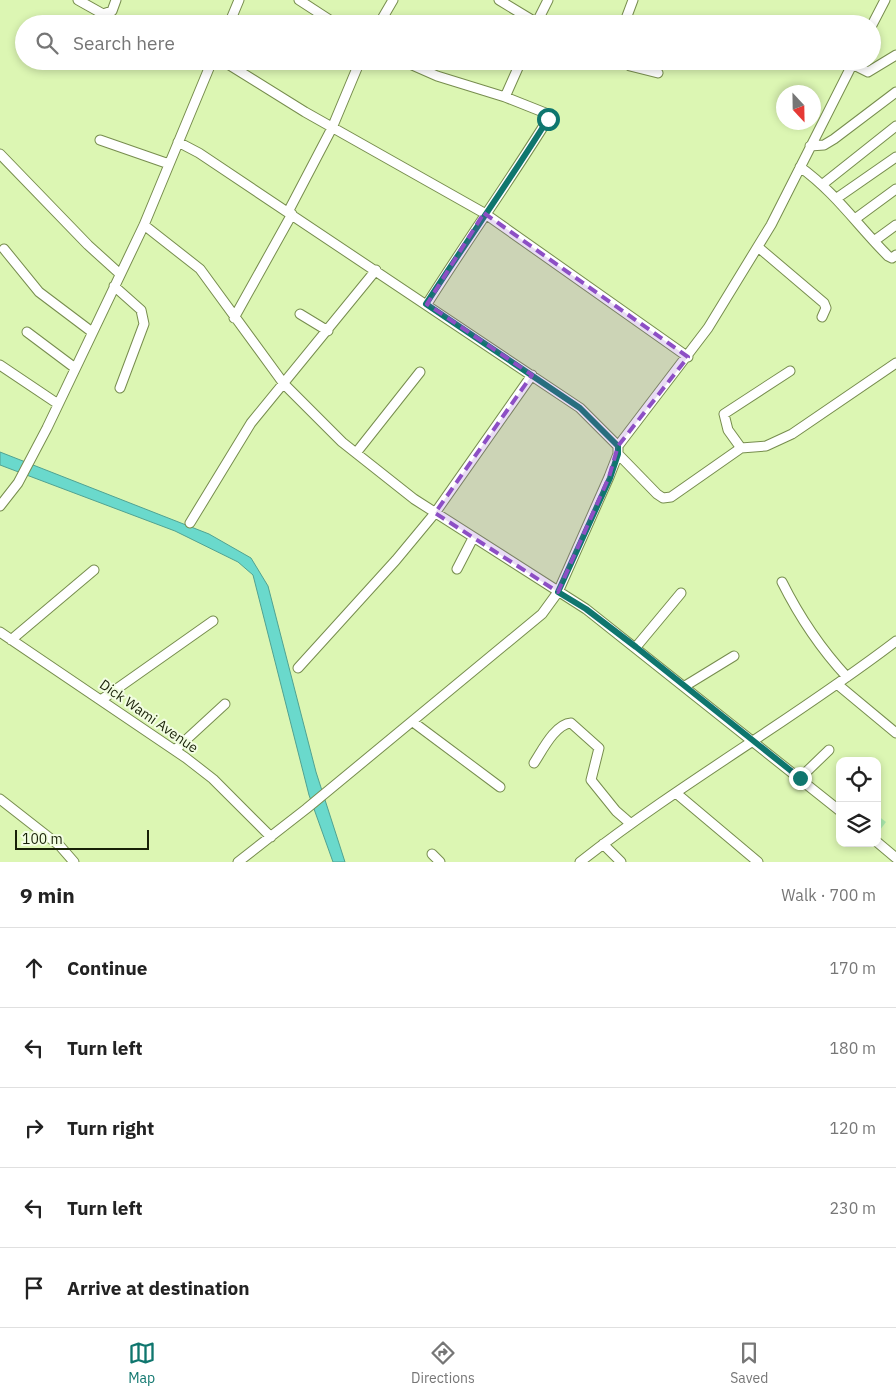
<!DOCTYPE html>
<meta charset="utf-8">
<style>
:root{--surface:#fff;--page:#f6f6f6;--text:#222;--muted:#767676;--line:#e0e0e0;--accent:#0f766e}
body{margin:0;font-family:"IBM Plex Sans",sans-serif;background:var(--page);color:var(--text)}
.controls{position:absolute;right:15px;bottom:15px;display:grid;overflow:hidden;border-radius:10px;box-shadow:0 2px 8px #0003}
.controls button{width:45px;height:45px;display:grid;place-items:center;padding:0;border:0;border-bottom:1px solid var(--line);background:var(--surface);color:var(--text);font:25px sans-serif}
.compass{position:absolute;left:776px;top:85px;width:45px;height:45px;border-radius:50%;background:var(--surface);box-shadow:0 2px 8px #0003;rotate:158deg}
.scale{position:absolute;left:15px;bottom:12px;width:134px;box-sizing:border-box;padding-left:5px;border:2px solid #182107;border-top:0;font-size:14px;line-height:18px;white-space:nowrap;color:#182107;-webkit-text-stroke:4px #f2fde2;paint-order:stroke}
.stop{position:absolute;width:15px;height:15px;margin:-11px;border:4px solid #0f766e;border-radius:50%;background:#fff}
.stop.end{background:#0f766e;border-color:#fff;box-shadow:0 1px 5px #0008}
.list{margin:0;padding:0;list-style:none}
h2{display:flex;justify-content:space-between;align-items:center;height:65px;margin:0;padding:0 20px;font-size:21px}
h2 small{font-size:16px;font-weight:400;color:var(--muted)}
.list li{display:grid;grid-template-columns:32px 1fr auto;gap:15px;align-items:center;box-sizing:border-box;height:80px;padding:0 20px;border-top:1px solid var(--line)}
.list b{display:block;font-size:19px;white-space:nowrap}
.list em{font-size:16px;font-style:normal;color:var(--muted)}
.icon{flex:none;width:28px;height:28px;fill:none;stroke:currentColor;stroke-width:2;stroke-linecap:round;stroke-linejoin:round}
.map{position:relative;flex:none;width:896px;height:862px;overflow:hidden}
.search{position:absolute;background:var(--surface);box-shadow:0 2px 8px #0003;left:15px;right:15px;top:15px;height:55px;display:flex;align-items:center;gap:12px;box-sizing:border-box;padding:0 18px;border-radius:28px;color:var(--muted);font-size:19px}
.sheet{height:465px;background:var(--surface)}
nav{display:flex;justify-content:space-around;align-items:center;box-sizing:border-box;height:70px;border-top:1px solid var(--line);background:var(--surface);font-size:14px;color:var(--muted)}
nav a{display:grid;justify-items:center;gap:2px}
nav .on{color:var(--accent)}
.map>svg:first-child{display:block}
.water{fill:#6ad9cc;stroke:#51a291}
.building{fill:#a9e7ab}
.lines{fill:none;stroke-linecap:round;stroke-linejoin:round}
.minor-casing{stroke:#778d4e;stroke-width:11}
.minor{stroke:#fff;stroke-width:9}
.route{stroke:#0f766e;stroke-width:6}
.marked{fill:#8d4fc5;fill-opacity:0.2;stroke:#8d4fc5;stroke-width:4;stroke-dasharray:10 6;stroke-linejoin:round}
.labels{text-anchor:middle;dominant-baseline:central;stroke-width:4;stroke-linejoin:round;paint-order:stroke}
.street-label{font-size:14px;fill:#182107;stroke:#f2fde2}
</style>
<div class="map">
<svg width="896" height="862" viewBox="0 0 896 862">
<rect width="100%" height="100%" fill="#dcf6b3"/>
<path class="water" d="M 0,452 L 209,534 L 251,558 L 268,586 L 316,772 L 345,862 L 333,862 L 309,795 L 253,575 L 238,562 L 175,531 L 0,465 Z"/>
<path class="building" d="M 877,815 L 886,822 L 877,834 Z"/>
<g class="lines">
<defs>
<path id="minor" d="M 78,0 L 103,14 L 112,11 L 116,0
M 299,0 L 336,24
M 499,0 L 537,23
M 229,24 L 239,0
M 379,24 L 393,0
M 536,24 L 548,0
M 624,24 L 633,0
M 872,25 L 885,0
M 223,61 L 305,112 L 484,213 L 688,357
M 403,61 L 437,76 L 505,97 L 548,114 L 548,119 C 509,182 466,242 427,304
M 624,61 L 630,66 L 658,73
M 852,64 L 868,72 L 896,55
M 505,97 L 521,61
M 100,140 L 169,164
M 178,142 L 199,153 L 580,408 L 618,446 L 618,454 L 609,477 L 558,592 L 542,614 L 306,809 L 238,862
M 810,146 L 824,145 L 834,139 L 896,92
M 0,154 L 88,245 L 120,274
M 800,167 C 835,192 858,226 888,256 L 892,258 L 896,255
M 823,184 L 896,126
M 837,198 L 896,157
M 288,212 L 332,128 L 360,61
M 855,219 L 896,189
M 144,225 L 200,269 L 284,384 L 342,442 L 414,499 L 586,609 L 840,811
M 874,241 L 896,225
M 758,247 L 824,303 L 826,308 L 822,317
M 4,249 L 39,292 L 92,332
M 114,286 L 141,310 L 144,324 L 120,388
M 300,314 L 328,331
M 234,318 L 292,214
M 27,332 L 75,368
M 0,365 L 58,404
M 618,446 L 708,328 L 771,225 L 854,61
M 741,448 L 728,430 L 724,414 L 790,371
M 356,453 L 420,372
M 618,454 L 657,494 L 663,498 L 671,497 L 741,448 L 766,446 L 792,434 L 896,363
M 0,506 L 18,483 L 47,428 L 144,225 L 212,61
M 190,523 L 251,423 L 376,270
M 457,569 L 473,538
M 782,582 C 799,616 821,649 847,677
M 0,632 L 186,758 L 213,779 L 271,837
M 11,640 L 94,570
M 636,647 L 681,593
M 298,668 L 396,560 L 435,513 L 532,375
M 837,684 L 896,733
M 685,686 L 734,656
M 101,700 L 213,621
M 413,722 L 500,787
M 175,750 L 225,704
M 534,763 C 542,751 555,724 571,723 L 599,748 L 591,780 L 616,811 L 631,824
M 800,778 L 829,750
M 676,793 L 758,862
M 0,799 L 60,846 L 74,862
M 877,842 L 896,858
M 603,844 L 621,862
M 432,854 L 440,862
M 580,862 C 681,783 794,719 896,641"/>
</defs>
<use href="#minor" class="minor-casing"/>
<use href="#minor" class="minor"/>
</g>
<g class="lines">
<path class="route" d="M 548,119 C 509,182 466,242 426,304 L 580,408 L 618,446 L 618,454 L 610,478 L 558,592 L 586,609 L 636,647 L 800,778"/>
</g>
<path class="marked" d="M 484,213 L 688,357 L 618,446 L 609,477 L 558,592 L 435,513 L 532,375 L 427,304 Z"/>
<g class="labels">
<g class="street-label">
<text transform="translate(149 716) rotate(35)">Dick Wami Avenue</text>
</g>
</g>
</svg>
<div class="controls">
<button><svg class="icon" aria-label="locate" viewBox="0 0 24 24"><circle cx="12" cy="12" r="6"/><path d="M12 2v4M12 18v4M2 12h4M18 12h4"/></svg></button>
<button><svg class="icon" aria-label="layers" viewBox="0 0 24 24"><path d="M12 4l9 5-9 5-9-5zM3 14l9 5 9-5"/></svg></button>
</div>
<svg class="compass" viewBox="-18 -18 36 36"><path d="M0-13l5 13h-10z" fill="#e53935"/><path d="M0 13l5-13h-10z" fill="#767676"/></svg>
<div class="scale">100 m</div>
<div class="stop" style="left:548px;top:119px"></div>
<div class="stop end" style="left:800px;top:778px"></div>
<div class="search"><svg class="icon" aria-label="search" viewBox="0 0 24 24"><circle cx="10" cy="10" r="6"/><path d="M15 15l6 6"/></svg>Search here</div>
</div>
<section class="sheet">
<h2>9 min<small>Walk · 700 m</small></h2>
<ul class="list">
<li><svg class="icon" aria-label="ahead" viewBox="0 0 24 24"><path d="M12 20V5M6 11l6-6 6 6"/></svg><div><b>Continue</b></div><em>170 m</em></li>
<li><svg class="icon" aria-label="left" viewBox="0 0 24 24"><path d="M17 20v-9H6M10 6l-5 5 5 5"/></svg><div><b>Turn left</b></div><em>180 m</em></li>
<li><svg class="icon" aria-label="right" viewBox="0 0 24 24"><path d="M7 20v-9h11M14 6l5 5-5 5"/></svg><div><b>Turn right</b></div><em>120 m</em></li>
<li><svg class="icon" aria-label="left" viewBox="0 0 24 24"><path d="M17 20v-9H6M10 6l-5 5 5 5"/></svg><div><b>Turn left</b></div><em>230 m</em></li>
<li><svg class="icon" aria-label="arrive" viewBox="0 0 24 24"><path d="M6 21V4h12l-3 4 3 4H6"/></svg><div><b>Arrive at destination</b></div></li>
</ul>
</section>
<nav>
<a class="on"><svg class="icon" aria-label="map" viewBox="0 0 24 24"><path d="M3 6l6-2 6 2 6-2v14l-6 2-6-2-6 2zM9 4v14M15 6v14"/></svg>Map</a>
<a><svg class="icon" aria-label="directions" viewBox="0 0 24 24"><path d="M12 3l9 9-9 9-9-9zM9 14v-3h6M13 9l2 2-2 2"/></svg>Directions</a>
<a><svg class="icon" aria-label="saved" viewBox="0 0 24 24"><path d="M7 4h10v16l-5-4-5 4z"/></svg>Saved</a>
</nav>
